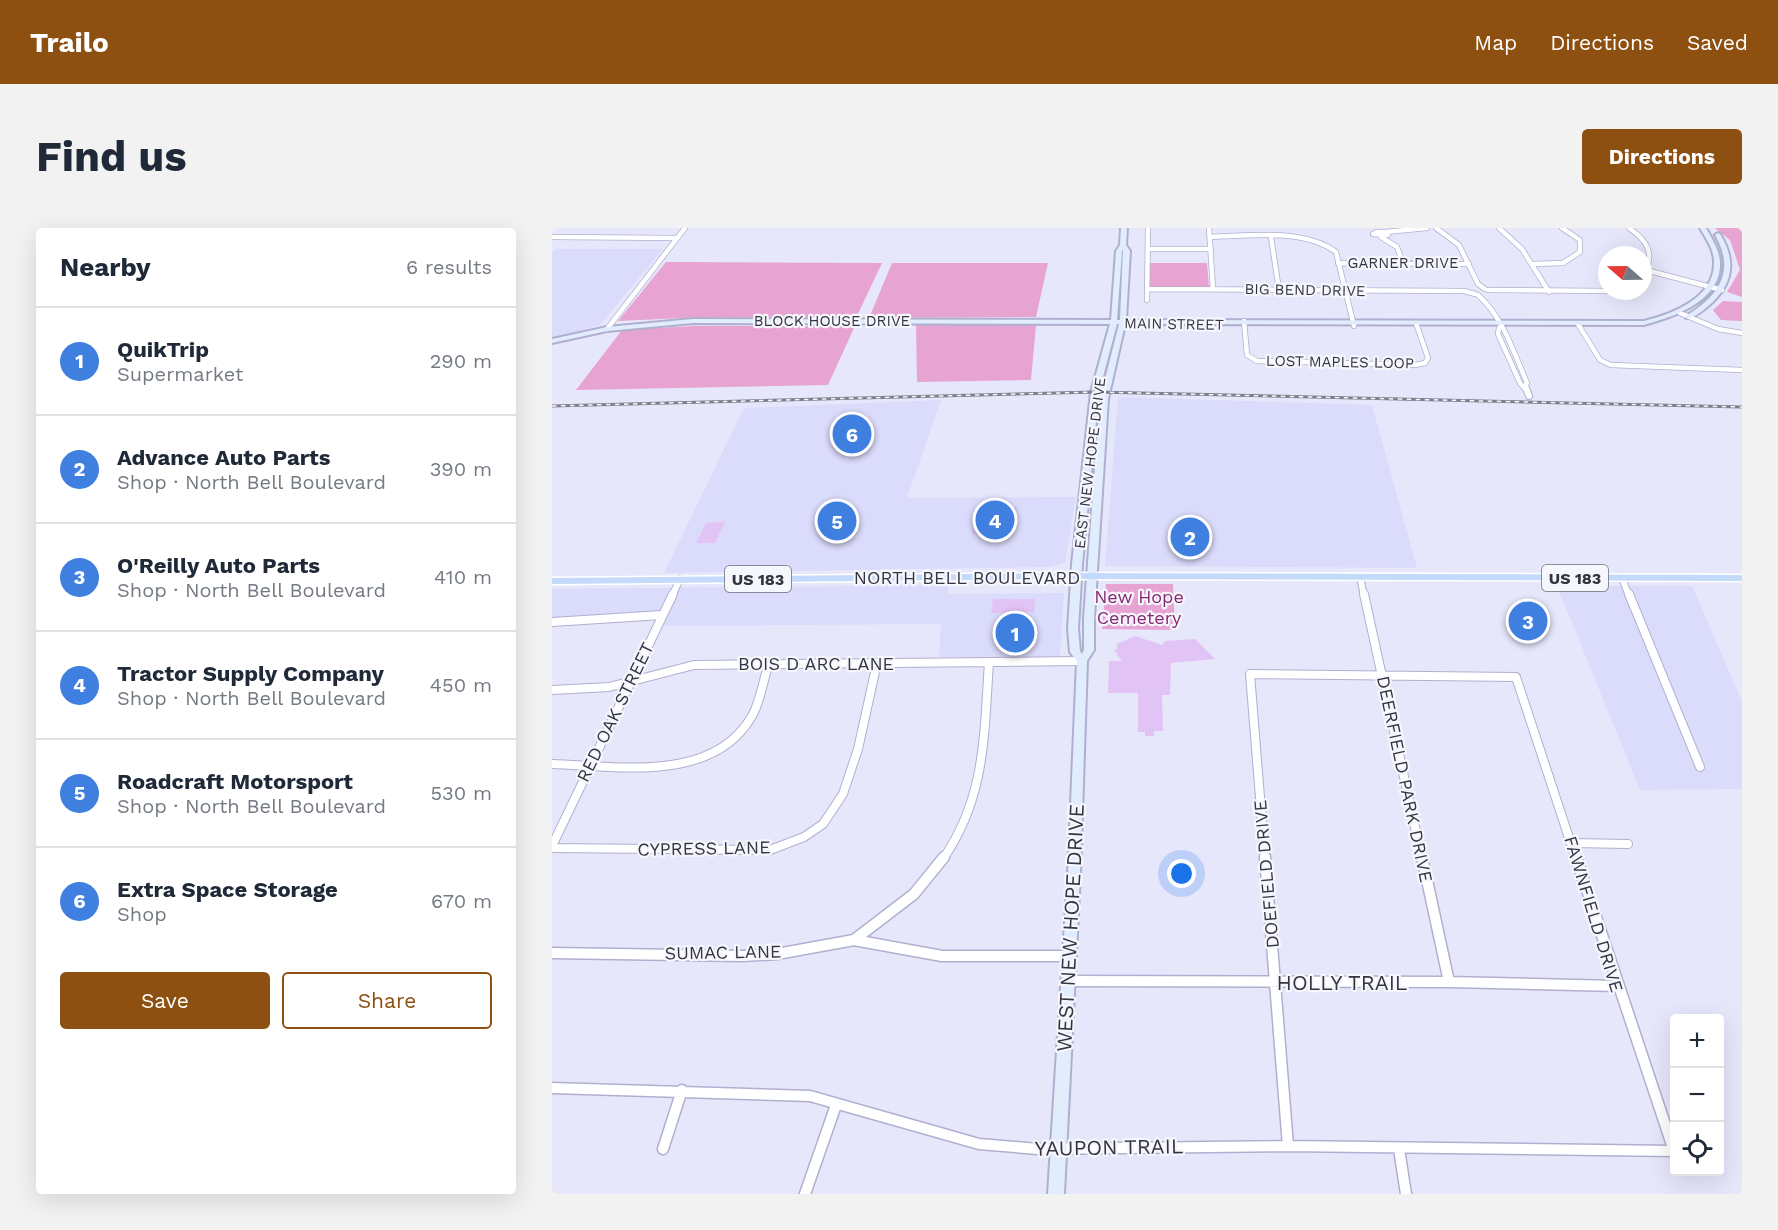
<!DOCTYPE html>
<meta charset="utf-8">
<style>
:root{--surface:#fff;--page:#f2f2f3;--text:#1f2937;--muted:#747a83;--line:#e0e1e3;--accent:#8d5011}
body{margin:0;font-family:"Work Sans",sans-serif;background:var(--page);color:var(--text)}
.controls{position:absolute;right:18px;bottom:18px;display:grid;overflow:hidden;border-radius:6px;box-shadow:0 6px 24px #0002}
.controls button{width:54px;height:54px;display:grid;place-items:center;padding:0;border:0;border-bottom:2px solid var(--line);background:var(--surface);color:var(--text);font:30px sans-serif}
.compass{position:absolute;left:1046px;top:18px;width:54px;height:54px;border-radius:50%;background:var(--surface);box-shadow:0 6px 24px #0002;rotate:290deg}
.you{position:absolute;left:630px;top:646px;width:21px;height:21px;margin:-15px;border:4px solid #fff;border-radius:50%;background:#1a73e8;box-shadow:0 0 0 9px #1a73e833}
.badge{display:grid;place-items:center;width:39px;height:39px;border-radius:50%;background:var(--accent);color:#fff;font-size:20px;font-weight:700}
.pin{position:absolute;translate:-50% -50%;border:3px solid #fff;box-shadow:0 2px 6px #0006}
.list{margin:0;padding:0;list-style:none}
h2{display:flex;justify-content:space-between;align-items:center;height:78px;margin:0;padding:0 24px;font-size:26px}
h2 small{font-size:20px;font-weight:400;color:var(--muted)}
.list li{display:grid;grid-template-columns:39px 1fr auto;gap:18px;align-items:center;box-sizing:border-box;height:108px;padding:0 24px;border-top:2px solid var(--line)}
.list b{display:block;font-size:22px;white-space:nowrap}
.list p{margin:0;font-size:20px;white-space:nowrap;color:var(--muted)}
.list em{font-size:20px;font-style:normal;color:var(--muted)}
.actions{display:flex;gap:12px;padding:18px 24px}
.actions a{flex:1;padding:14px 0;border:2px solid var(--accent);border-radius:6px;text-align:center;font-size:21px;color:var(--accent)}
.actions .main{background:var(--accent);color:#fff}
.icon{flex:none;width:33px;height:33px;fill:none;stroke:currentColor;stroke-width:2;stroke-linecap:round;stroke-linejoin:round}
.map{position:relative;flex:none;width:1190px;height:966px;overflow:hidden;border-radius:6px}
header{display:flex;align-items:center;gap:36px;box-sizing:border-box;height:84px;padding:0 30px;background:var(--accent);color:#fff}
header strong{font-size:28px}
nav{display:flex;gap:33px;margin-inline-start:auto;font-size:21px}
.intro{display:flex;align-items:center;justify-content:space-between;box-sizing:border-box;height:144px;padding:0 36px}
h1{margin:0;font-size:42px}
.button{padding:15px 27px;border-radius:6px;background:var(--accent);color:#fff;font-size:21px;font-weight:700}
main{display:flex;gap:36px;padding:0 36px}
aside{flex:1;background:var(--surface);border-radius:6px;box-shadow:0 6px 24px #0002}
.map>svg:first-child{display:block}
.built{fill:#dbdbfc}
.green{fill:#e7a3d1}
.building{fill:#e1c3f5}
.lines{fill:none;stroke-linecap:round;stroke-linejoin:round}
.street-far3-casing{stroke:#afb0d0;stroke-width:6}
.street-far2-casing{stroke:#afb0d0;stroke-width:8}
.street-far1-casing{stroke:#afb0d0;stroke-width:10}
.street-casing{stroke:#afb0d0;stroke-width:13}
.secondary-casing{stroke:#afb0d0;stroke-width:4}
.primary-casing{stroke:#fff;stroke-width:3}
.street-far3{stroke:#fff;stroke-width:4.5}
.street-far2{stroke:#fff;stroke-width:6}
.street-far1{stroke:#fff;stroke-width:8}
.street{stroke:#fff;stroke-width:10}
.secondary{fill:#e1ecfd;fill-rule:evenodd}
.primary{fill:#c3dafa;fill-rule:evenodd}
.rail-casing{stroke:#7e7e8e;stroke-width:3}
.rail{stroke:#f6f6fd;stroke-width:1.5;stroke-dasharray:4.5;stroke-linecap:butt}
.labels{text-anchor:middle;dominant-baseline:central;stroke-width:4.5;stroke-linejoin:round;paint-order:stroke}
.far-street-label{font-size:15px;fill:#353542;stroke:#f6f6fd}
.shield{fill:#f6f6fd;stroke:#6f6f7a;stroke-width:1.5}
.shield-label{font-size:16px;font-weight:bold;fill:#353542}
.street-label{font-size:18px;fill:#353542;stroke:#f6f6fd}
.park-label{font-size:18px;fill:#892872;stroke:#f6f6fd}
.near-street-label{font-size:21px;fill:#353542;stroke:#f6f6fd}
</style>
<header>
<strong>Trailo</strong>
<nav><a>Map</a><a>Directions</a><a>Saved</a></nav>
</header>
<div class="intro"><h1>Find us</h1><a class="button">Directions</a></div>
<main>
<aside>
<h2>Nearby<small>6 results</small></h2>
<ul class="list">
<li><span class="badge" style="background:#3f7fe0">1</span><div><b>QuikTrip</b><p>Supermarket</p></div><em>290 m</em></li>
<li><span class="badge" style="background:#3f7fe0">2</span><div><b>Advance Auto Parts</b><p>Shop · North Bell Boulevard</p></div><em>390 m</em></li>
<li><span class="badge" style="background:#3f7fe0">3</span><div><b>O'Reilly Auto Parts</b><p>Shop · North Bell Boulevard</p></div><em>410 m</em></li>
<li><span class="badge" style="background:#3f7fe0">4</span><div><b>Tractor Supply Company</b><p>Shop · North Bell Boulevard</p></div><em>450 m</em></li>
<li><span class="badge" style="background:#3f7fe0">5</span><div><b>Roadcraft Motorsport</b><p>Shop · North Bell Boulevard</p></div><em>530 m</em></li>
<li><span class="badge" style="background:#3f7fe0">6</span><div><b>Extra Space Storage</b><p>Shop</p></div><em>670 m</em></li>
</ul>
<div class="actions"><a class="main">Save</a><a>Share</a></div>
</aside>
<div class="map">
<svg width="1190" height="966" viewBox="0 0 1190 966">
<rect width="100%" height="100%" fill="#e7e7fc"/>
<path class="built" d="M 4,21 L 111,21 L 48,97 L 0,110 L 0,25 Z
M 566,169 L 820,177 L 865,340 L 553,338 Z
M 389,172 L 355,270 L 524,269 L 513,335 L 496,339 L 112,345 L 192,180 Z
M 396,357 L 396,366 L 512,365 L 508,429 L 387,429 L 389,396 L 121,398 L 110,397 L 114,389 L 0,397 L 0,361 Z
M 1005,358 L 1140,358 L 1190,473 L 1190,561 L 1088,562 Z"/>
<path class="green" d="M 1163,0 L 1190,0 L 1190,69 L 1175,64 L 1188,42 L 1178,12 Z
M 114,34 L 123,34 L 330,35 L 304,90 L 153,89 L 66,93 Z
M 340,35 L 496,35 L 484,89 L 317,90 Z
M 598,35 L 655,35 L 657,59 L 598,59 Z
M 1171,73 L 1190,74 L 1190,93 L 1169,92 L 1161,82 Z
M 364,97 L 484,97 L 479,152 L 365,154 Z
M 142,98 L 303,98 L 276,157 L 24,162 L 70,102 Z
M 554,356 L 621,356 L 623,402 L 550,401 Z"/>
<path class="building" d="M 427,278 L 465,279 L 460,307 L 420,306 Z
M 173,294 L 163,315 L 144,315 L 154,295 Z
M 627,299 L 649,299 L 651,319 L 627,319 Z
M 441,371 L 483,371 L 482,384 L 439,385 Z
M 957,383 L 987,383 L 994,402 L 964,402 Z
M 463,396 L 480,399 L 479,411 L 446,411 L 447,400 Z
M 583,408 L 610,417 L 613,413 L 643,411 L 663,431 L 619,435 L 618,467 L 610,467 L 611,503 L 602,503 L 602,508 L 593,508 L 593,504 L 586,504 L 586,465 L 556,465 L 557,433 L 570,433 L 562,422 L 565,421 L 565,416 Z"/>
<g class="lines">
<defs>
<path id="street-far3" d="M 657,0 L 661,61
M 884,0 L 907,17 L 926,56 L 933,61
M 947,0 L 970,21 L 997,64
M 1077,0 C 1093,11 1105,26 1091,44
M 825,4 L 833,4 L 836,7 L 821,6 Z
M 833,4 L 875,0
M 0,9 L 125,10
M 658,9 C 697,8 751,0 784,24 L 802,98
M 719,9 L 727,62
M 829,9 L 845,19 L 851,35
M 596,21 L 659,21
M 786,35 L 917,36
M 981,36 L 1011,35 L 1028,24 L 1028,12 L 1010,0
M 1094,42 L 1170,62
M 595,61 L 912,63 L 923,66
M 936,62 L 1057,63
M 926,67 C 951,89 962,125 975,155 L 973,158
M 595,72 L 596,0
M 1128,85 L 1166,101 L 1190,105
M 692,93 L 695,127 L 705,133 L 863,137 L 873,135 L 876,130 L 864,95
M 1026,96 L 1048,132 L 1059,137 L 1190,142
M 947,100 L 946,106 L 968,155 L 974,162
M 55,101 L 133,0"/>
<path id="street-far2" d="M 974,160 L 977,168
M 808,349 L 812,368
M 1070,350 L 1077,368
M 120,368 L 128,351"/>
<path id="street-far1" d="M 812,366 L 870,631
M 1077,366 L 1148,539
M 0,394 L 110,387
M 0,462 L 57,459 L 142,437 L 530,433
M 0,536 C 65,538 161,556 200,488 C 209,472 211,452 217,435
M 1021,615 L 1076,616
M 0,618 L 121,366
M 0,620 L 218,622 L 252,609 L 271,596 L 291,566 L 306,521 L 325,435
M 391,631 C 434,569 432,506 437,434
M 713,631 L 698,446 L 964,449 L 1024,631"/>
<path id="street" d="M 713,629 L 736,918
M 870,629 L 897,754
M 302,712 L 390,728 L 518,728
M 0,725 L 191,728 L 225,726 L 302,712 L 362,666 L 392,629
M 516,753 L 897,754 L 1064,758
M 0,860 L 258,868 L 427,916 L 486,921 L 736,918
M 736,918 L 1122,923 L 1024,629
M 111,921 L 130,862
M 847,921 L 854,966
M 253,966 L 284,877"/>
<path id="secondary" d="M 569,0 L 575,0 L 574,17 L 578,23 L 574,92 L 1092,93 C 1120,86 1163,70 1162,34 C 1162,21 1154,11 1148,0 L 1154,0 C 1160,11 1167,21 1168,34 C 1170,73 1122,89 1092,97 L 573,96 L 556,171 L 542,390 L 542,422 L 535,433 L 528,646 L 512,966 L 496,966 L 516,646 L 525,433 L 518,424 L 516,401 L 520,336 L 539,164 L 558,96 L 141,95 L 55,103 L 0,115 L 0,111 L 55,99 L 141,91 L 559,92 L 564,23 L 568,17 ZM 571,21 L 568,92 L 565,92 L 570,23 ZM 565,96 L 567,96 L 548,171 L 532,390 L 532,422 L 530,426 L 528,423 L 526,401 L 530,336 L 547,164 Z
M 1166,5 L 1168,6 C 1186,35 1180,59 1154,80 C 1148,85 1141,90 1134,90 L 1134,88 C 1167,68 1184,43 1163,7 Z"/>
<path id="primary" d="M 511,345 L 1190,347 L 1190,353 L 511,351 L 0,356 L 0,350 Z"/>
</defs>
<use href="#street-far3" class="street-far3-casing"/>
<use href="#street-far2" class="street-far2-casing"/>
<use href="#street-far1" class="street-far1-casing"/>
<use href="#street" class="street-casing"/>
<use href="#secondary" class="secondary-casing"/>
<use href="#primary" class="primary-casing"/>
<use href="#street-far3" class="street-far3"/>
<use href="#street-far2" class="street-far2"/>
<use href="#street-far1" class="street-far1"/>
<use href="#street" class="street"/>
<use href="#secondary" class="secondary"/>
<use href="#primary" class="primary"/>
<defs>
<path id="rail" d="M 0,178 L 543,164 L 1190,179"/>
</defs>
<use href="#rail" class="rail-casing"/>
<use href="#rail" class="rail"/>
</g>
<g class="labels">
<g class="far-street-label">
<text x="851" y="35">GARNER DRIVE</text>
<text transform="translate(753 62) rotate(1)">BIG BEND DRIVE</text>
<text x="280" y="93">BLOCK HOUSE DRIVE</text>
<text transform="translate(622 96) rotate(1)">MAIN STREET</text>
<text transform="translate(788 134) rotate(1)">LOST MAPLES LOOP</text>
<text transform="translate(538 235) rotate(-83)">EAST NEW HOPE DRIVE</text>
</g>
<g class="shield">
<rect x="990" y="337" width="66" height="26" rx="4.5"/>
<rect x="173" y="338" width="66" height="26" rx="4.5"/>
</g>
<g class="shield-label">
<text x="1023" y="350">US 183</text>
<text x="206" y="351">US 183</text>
</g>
<g class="street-label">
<text x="415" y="349">NORTH BELL BOULEVARD</text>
<text x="264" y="435">BOIS D ARC LANE</text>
<text transform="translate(63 484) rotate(-64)">RED OAK STREET</text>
<text transform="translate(853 551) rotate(78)">DEERFIELD PARK DRIVE</text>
<text transform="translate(152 620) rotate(-1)">CYPRESS LANE</text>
<text transform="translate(714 646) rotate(-95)">DOEFIELD DRIVE</text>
<text transform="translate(1042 686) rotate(73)">FAWNFIELD DRIVE</text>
<text transform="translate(171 724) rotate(-1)">SUMAC LANE</text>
</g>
<g class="park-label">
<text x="587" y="368">New Hope<tspan x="587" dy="21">Cemetery</tspan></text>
</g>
<g class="near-street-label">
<text transform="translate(518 700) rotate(-87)">WEST NEW HOPE DRIVE</text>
<text x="790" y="754">HOLLY TRAIL</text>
<text transform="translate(557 919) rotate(-1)">YAUPON TRAIL</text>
</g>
</g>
</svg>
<div class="controls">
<button>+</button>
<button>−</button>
<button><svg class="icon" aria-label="locate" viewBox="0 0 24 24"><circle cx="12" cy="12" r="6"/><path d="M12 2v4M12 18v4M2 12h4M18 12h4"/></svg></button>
</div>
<svg class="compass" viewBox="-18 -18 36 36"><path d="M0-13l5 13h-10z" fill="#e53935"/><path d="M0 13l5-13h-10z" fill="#747a83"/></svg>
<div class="you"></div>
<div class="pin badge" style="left:463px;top:405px;background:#3f7fe0">1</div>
<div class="pin badge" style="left:638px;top:309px;background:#3f7fe0">2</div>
<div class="pin badge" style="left:976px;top:393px;background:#3f7fe0">3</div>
<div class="pin badge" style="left:443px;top:292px;background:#3f7fe0">4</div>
<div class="pin badge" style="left:285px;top:293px;background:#3f7fe0">5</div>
<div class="pin badge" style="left:300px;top:206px;background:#3f7fe0">6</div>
</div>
</main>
